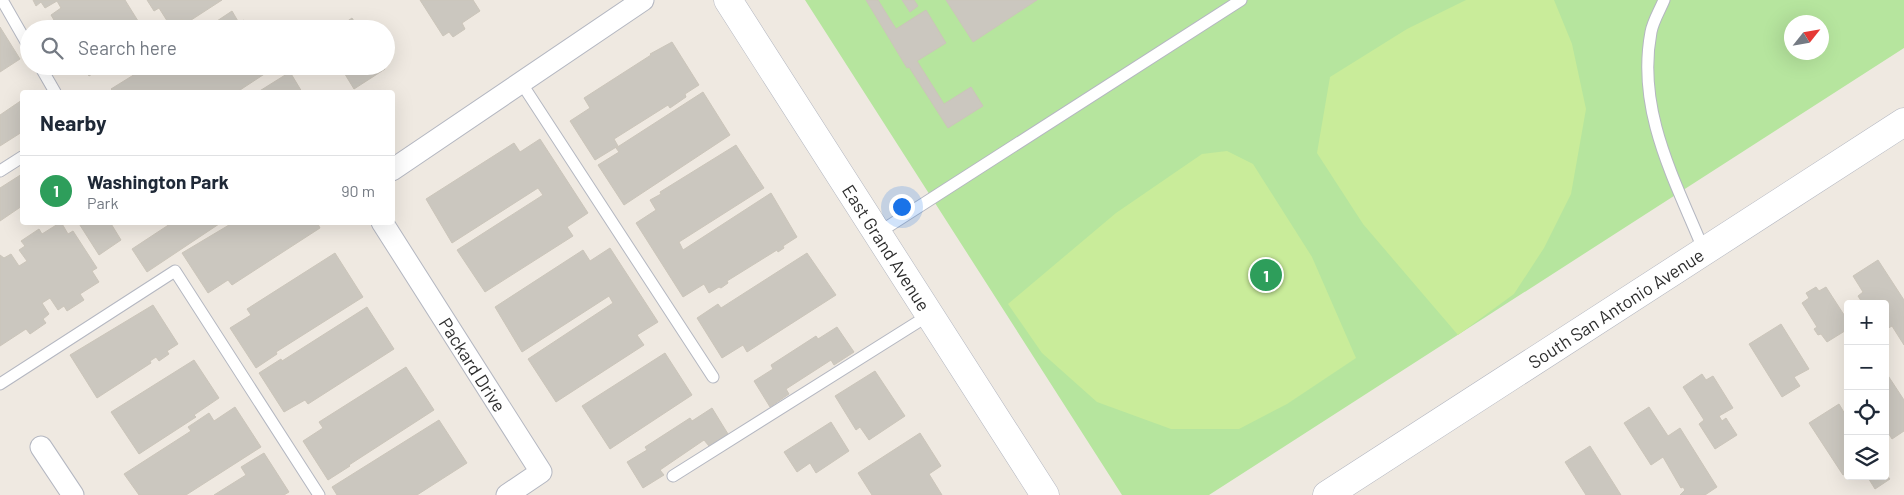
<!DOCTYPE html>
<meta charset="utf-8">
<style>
:root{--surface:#fff;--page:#f6f6f7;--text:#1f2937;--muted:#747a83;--line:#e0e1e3;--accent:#4264fb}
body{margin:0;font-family:Barlow,sans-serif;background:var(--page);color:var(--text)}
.controls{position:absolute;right:15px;bottom:15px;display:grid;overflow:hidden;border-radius:5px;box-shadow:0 5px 20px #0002}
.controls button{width:45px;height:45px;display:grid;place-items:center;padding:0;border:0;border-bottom:1px solid var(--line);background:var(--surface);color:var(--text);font:25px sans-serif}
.compass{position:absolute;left:1784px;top:15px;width:45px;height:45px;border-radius:50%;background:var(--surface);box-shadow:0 5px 20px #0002;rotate:59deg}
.you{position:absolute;left:901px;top:206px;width:18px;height:18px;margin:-12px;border:4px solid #fff;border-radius:50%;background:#1a73e8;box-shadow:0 0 0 8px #1a73e833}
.badge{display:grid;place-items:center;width:32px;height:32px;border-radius:50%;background:var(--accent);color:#fff;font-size:16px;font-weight:700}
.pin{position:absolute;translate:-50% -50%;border:2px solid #fff;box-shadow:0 1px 5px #0006}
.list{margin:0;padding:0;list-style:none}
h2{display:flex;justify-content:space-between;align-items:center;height:65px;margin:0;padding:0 20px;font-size:21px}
h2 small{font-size:16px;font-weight:400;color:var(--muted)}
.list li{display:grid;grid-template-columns:32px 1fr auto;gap:15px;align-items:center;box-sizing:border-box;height:70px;padding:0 20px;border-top:1px solid var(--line)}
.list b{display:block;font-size:19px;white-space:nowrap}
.list p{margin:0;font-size:16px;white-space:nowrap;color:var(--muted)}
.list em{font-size:16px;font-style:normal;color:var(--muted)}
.icon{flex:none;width:28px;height:28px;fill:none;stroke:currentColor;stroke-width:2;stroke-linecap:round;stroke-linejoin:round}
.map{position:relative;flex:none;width:1904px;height:495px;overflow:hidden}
.search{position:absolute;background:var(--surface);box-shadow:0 5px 20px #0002;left:20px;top:20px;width:375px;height:55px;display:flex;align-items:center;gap:12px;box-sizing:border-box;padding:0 18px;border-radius:28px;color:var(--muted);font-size:19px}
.panel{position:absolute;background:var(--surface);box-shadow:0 5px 20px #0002;left:20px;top:90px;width:375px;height:135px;border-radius:5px}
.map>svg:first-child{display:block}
.green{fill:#b6e59e;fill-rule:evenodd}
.pitch{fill:#c9ec9a}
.building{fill:#cbc7bf;stroke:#cbc5ba}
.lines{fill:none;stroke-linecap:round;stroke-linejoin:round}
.service-casing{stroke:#b4b7c1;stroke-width:13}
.minor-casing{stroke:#b4b7c1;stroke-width:23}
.tertiary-casing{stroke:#b4b7c1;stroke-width:29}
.service{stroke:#fff;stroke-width:11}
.minor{stroke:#fff;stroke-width:21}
.tertiary{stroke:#fff;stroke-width:28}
.labels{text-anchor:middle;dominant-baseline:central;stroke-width:4;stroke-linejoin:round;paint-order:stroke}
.street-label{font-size:18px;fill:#2e2e2e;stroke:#fff}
</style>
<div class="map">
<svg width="1904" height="495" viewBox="0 0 1904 495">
<rect width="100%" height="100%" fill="#efe9e1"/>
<path class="green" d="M 805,0 L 1904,0 L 1904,48 L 1209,495 L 1122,495 ZM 1792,22 L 1822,22 L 1822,52 L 1792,52 Z"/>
<path class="pitch" d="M 1466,0 L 1554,0 L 1572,44 L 1586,109 L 1571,194 L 1544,248 L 1514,294 L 1458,335 L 1363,224 L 1317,153 L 1330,77 L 1407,29 Z
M 1227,151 L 1253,164 L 1312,257 L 1356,358 L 1287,404 L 1239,429 L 1171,429 L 1097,402 L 1042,353 L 1008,304 L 1116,213 L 1202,154 Z"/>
<path class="building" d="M 33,0 L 125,0 L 143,29 L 51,29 L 48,24 L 54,20 L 51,15 L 61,8 L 57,1 L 45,8 L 41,2 L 36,6 Z
M 147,0 L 222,0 L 185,24 L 182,19 L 171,27 L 159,8 L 154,11 Z
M 420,0 L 473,0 L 480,11 L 462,23 L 465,29 L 453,37 L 449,32 L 443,36 Z
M 866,0 L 878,0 L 896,29 L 926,10 L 946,43 L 917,61 L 944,104 L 971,87 L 983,106 L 948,128 L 909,67 L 907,68 Z
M 902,0 L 914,0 L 918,6 L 910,12 Z
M 946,0 L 1037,0 L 973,42 Z
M 232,11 L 239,23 L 244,20 L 250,29 L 205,29 Z
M 352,18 L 359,29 L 336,29 Z
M 0,27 L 20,59 L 0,72 Z
M 672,42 L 699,85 L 685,94 L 686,97 L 670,108 L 668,105 L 614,139 L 618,146 L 595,160 L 570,121 L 590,108 L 584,98 L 651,55 L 650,54 Z
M 82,66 L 104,66 L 89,76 Z
M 137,66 L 266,66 L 269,71 L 237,92 L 114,92 L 111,89 L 140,71 Z
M 340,66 L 383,66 L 385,69 L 354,89 Z
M 290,72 L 302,92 L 258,92 Z
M 703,92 L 730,135 L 624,205 L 598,165 L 619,152 L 616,148 Z
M 22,100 L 22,132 L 0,146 L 0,115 Z
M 540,139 L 588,213 L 567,227 L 573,236 L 485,292 L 457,250 L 543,195 L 538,188 L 452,243 L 426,199 L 514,143 L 520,152 Z
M 736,145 L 764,188 L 679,242 L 683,250 L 771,193 L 797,237 L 783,246 L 784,248 L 778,252 L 777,250 L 727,281 L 728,283 L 721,288 L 719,287 L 709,293 L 704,284 L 683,297 L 636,223 L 656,210 L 650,200 L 661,194 L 660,192 Z
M 22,174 L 22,206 L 0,221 L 0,188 Z
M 61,222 L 68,234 L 73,231 L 97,268 L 92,271 L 99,282 L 80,294 L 84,300 L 67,311 L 64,306 L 58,310 L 50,298 L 42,303 L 49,314 L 43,319 L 46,323 L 30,334 L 26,329 L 0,346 L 0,255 L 4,258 L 11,254 L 19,266 L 27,261 L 19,250 L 25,246 L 21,241 L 39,229 L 42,234 Z
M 78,222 L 110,222 L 121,240 L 99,255 Z
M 173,222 L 222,222 L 147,272 L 132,249 Z
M 234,222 L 317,222 L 320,228 L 232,285 L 228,280 L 208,293 L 182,253 Z
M 610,248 L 658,322 L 637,335 L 644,345 L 556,402 L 528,359 L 613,303 L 609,296 L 522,352 L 495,307 L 583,250 L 590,261 Z
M 335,253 L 363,297 L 276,352 L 277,354 L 256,368 L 230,328 L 251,315 L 247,309 Z
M 807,253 L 836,295 L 747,352 L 743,345 L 722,358 L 697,318 L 718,304 L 721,308 Z
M 1878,260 L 1904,300 L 1904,345 L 1892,326 L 1885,330 L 1885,304 L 1863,304 L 1858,296 L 1863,292 L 1853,276 Z
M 1816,287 L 1819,291 L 1826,287 L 1848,321 L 1848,329 L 1827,342 L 1821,334 L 1818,335 L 1814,329 L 1817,327 L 1802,303 L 1809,298 L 1806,293 Z
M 153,305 L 178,344 L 167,351 L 169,354 L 159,361 L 156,357 L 150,361 L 151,363 L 97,398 L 70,355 Z
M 367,307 L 394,349 L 308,404 L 305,400 L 284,412 L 259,373 L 281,359 L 282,361 Z
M 1781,324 L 1809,369 L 1794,377 L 1800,386 L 1782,397 L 1749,344 Z
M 837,327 L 854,352 L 834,365 L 831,360 L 786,389 L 789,394 L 770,407 L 754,381 L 773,369 L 771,365 L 816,336 L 818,339 Z
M 665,353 L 692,395 L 610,449 L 582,406 Z
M 194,360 L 219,398 L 194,415 L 196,417 L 139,454 L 111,412 Z
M 406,367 L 434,410 L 349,465 L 350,466 L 328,480 L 303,441 L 323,428 L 319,422 Z
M 875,371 L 905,416 L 869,440 L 860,427 L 856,430 L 835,396 Z
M 1885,371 L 1904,400 L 1904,431 L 1892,439 L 1885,428 Z
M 1702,374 L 1706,380 L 1713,376 L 1733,408 L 1719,416 L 1722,421 L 1726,418 L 1737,435 L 1715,449 L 1699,424 L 1704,420 L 1683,387 Z
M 1839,404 L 1848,419 L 1848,472 L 1843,475 L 1809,423 Z
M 235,407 L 261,447 L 186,495 L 139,495 L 124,474 L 191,431 L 188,427 L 209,413 L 214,421 Z
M 1649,407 L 1668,436 L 1680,428 L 1717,487 L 1705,495 L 1680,495 L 1685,490 L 1683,487 L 1681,488 L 1663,457 L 1651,465 L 1624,423 Z
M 712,408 L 728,434 L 709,446 L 704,440 L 660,470 L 664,475 L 643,488 L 627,462 L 647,450 L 645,447 L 690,418 L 692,421 Z
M 439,420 L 467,463 L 417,495 L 337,495 L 332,487 Z
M 831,422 L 849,451 L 816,473 L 810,463 L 797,472 L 784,452 Z
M 920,433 L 941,466 L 929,474 L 942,495 L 872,495 L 858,473 Z
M 1590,446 L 1621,495 L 1586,495 L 1565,462 Z
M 264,453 L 289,492 L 284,495 L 214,495 L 246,475 L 241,467 Z
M 1885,473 L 1890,479 L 1875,489 L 1867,476 L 1885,476 Z"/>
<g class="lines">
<defs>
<path id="service" d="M 2,0 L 29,47
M 1664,0 C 1660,10 1653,21 1651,32 C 1636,111 1675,180 1704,251
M 40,66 L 55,92
M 522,84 L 713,377
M 0,171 L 22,157
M 878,233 L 1241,0
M 0,384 L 175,271 L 319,495
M 673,476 L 929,315"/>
<g id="minor">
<path d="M 392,170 L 643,0"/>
<path id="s1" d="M 382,222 L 541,472 L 507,495"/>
<path d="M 41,447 L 73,495"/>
</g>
<g id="tertiary">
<path id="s2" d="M 728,0 L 1045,495"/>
<path id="s3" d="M 1327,495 L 1904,122"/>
</g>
</defs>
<use href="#service" class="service-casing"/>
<use href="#minor" class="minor-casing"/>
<use href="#tertiary" class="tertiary-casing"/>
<use href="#service" class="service"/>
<use href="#minor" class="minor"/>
<use href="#tertiary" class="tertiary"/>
</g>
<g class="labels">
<g class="street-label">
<text stroke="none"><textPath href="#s2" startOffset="294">East Grand Avenue</textPath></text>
<text stroke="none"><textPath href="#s3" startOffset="344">South San Antonio Avenue</textPath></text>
<text stroke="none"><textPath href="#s1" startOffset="169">Packard Drive</textPath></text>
</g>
</g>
</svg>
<div class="controls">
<button>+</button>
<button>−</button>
<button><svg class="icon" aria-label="locate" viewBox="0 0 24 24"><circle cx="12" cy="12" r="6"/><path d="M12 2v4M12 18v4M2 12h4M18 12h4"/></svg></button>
<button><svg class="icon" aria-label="layers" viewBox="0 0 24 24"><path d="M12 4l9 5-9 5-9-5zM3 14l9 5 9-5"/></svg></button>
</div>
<svg class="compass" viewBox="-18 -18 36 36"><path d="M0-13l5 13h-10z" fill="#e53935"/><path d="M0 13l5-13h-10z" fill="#747a83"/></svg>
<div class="you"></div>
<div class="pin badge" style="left:1266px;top:275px;background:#2e9e5b">1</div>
<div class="search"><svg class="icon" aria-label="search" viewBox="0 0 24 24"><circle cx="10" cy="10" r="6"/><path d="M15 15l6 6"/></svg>Search here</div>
<section class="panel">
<h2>Nearby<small></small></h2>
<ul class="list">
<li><span class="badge" style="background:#2e9e5b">1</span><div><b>Washington Park</b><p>Park</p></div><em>90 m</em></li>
</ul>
</section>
</div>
